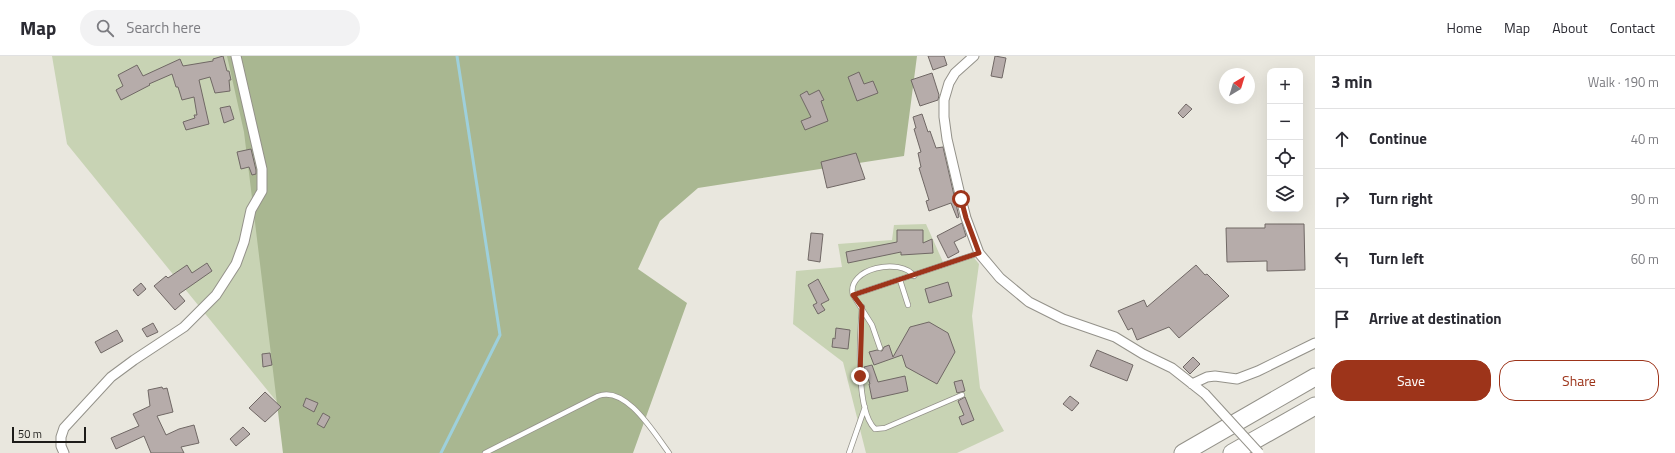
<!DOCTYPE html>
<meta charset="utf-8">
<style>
:root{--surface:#fff;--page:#f2f2f3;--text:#2b2b33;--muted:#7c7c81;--line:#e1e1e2;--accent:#9d341a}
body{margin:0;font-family:"Titillium Web",sans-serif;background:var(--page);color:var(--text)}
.controls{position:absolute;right:12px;top:12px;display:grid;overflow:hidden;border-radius:8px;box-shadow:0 4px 16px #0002}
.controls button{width:36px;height:36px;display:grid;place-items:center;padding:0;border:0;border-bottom:1px solid var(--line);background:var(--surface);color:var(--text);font:20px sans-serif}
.compass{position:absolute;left:1219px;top:12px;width:36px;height:36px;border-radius:50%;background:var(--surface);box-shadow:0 4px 16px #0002;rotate:38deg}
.scale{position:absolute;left:12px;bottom:10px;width:74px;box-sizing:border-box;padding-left:4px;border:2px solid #1d1c19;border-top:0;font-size:11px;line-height:14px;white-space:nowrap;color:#1d1c19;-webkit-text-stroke:3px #e9e7de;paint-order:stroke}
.stop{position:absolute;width:12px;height:12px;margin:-9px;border:3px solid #9d341a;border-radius:50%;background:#fff}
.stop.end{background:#9d341a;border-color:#fff;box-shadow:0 1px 4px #0008}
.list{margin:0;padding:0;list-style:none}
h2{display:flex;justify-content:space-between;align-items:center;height:52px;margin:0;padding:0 16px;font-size:17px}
h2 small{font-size:13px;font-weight:400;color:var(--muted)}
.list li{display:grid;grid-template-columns:26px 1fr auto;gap:12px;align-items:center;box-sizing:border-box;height:60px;padding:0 16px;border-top:1px solid var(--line)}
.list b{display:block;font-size:15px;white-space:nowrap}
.list em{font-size:13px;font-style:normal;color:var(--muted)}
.actions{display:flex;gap:8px;padding:12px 16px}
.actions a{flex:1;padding:9px 0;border:1px solid var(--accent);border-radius:16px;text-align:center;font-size:14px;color:var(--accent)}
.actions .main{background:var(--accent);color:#fff}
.icon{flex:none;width:22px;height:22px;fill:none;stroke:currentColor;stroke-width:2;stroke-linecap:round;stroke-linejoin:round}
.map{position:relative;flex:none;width:1315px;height:397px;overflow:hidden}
header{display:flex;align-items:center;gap:24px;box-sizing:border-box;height:56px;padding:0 20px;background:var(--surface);border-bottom:1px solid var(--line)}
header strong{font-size:19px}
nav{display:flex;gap:22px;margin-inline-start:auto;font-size:14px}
.search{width:280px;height:36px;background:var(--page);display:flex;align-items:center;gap:10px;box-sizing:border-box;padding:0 14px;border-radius:22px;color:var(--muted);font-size:15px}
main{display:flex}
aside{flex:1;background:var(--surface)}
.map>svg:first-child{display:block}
.green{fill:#c8d3b4}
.forest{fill:#a9b791}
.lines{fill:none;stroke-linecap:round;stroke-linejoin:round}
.stream{stroke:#9ed0db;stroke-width:3}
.building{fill:#b6acaa;stroke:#706865}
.lane-casing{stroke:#94928a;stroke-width:6}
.street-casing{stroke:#94928a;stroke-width:11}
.highway-casing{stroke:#94928a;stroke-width:19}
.lane{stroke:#fff;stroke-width:4.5}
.street{stroke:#fff;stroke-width:9}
.highway{stroke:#fff;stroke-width:17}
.street-bridge-casing{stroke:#94928a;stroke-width:11;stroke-linecap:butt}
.street-bridge{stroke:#fff;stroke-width:9}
.route{stroke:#9d341a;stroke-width:5}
</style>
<header>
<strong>Map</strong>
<div class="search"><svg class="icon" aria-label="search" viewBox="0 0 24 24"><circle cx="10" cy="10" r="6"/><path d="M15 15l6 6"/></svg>Search here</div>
<nav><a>Home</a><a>Map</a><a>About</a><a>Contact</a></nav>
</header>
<main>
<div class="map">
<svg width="1315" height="397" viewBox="0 0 1315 397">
<rect width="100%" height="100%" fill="#e9e7de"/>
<path class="green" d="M 52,0 L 269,0 L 281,351 L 67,88 Z
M 926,168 L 943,206 L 971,198 L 979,208 L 972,260 L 980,332 L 1004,375 L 957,397 L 866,397 L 843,306 L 793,268 L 796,215 L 842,211 L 838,188 L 892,184 L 894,169 Z"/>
<path class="forest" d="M 227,0 L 917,0 L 904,100 L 698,132 L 660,165 L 638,213 L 687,247 L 633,397 L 283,397 L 244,76 Z"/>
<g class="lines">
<path class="stream" d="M 441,397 L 500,279 L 457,0"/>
</g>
<path class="building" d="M 223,0 L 227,15 L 229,15 L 231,24 L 229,24 L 230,35 L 215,37 L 210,21 L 199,24 L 209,68 L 186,74 L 183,66 L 195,62 L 194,59 L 197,59 L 194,41 L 182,44 L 178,31 L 176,31 L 172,18 L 149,28 L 150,29 L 121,44 L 116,34 L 123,30 L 118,19 L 137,9 L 143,20 L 180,3 L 183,10 L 213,5 L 213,3 Z
M 928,0 L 944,0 L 947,9 L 933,14 Z
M 995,0 L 1006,2 L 1002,22 L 991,20 Z
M 859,16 L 864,28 L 873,25 L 878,37 L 857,45 L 848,21 Z
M 932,17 L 939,39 L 938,44 L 920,50 L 911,24 Z
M 819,34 L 824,44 L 821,45 L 828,65 L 805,74 L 801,65 L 811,61 L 800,39 L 807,35 L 809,39 Z
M 1186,48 L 1192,53 L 1183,62 L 1178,57 Z
M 230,50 L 234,63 L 224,67 L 220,52 Z
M 922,58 L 928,76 L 930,75 L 936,92 L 943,91 L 959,161 L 957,162 L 951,147 L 929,155 L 926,145 L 929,144 L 919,112 L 921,111 L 918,97 L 921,96 L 914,73 L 916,72 L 913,61 Z
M 251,93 L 256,114 L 256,118 L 252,119 L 249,111 L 241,113 L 237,96 Z
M 856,97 L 865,123 L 827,132 L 821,106 Z
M 962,167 L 966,180 L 954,186 L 959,196 L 948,202 L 937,180 Z
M 1265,168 L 1304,168 L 1305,214 L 1267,215 L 1267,205 L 1227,206 L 1226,172 L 1265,172 Z
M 897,174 L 923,174 L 923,187 L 932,183 L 933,197 L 901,199 L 901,196 L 848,207 L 846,196 L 897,186 Z
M 811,177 L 823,178 L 820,206 L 808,204 Z
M 207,207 L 212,215 L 179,238 L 185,245 L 175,254 L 154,230 L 166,220 L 168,222 L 187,209 L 192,217 Z
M 1196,209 L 1205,219 L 1207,218 L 1229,240 L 1179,282 L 1169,271 L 1137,284 L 1132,272 L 1128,274 L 1118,255 L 1144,244 L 1147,251 Z
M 818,223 L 829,244 L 821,248 L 825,254 L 818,258 L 813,249 L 817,247 L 808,229 Z
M 948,226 L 952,240 L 929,247 L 925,233 Z
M 141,227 L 146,233 L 138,240 L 133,234 Z
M 929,266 L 948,277 L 955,296 L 937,328 L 906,311 L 902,299 L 874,309 L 869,296 L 877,294 L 882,295 L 884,291 L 889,289 L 893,301 L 910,271 Z
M 153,267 L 158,276 L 147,281 L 142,273 Z
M 836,272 L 850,274 L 848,293 L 832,291 L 833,282 L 835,283 Z
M 117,274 L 123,285 L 101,297 L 95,286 Z
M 1097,294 L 1133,309 L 1127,325 L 1090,310 Z
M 270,297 L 272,309 L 263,311 L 262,298 Z
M 1193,301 L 1200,308 L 1190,318 L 1183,311 Z
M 872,309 L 878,326 L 905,320 L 908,335 L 872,343 L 869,328 L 870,328 L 864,311 Z
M 962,324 L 965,335 L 957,337 L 954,326 Z
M 162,331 L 163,333 L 167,332 L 173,356 L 157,360 L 166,379 L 179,373 L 194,369 L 199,387 L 181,391 L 184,397 L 151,397 L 144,380 L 116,393 L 111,382 L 139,370 L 133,358 L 150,350 L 148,334 Z
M 265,336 L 281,351 L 265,366 L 249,352 Z
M 1070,340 L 1079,347 L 1072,355 L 1063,348 Z
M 965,341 L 974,364 L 962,369 L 959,361 L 964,359 L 958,345 Z
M 306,342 L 318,347 L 314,356 L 303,350 Z
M 323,357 L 330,361 L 324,372 L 317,368 Z
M 243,371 L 250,378 L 236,390 L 230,383 Z"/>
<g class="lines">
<defs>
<path id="lane" d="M 900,224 L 908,249
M 853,239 C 846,212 901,201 914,220
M 862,251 C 860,277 855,354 875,373 L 885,372 L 962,339
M 880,292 L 872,269 L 853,239 L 979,197
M 485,397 L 598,340 C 626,329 654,377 669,397
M 849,397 L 865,351"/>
<path id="street" d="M 974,0 L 955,17 L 949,27 L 944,44 L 944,61 L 947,83 L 961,143 L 966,162 L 979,197 L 1000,222 L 1029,246 L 1063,263 L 1115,281 L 1143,298 L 1172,312 L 1205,338
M 1192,328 L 1207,321 L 1215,320 L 1237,323 L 1258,315 L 1315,287
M 64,397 L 61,390 L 61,381 L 64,372 L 111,321 L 134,304 L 184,271 L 216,239 L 236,208 L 244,186 L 251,154 L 262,135 L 262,113 L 236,0"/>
<path id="highway" d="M 1183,397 L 1315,321
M 1232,397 L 1315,350"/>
</defs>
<use href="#lane" class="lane-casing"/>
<use href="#street" class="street-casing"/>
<use href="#highway" class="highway-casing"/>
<use href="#lane" class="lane"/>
<use href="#street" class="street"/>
<use href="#highway" class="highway"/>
<defs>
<path id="street-bridge" d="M 1205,338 L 1259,397"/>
</defs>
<use href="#street-bridge" class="street-bridge-casing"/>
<use href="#street-bridge" class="street-bridge"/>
</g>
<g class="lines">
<path class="route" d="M 860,320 L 862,251 L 853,239 L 979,197 L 966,162 L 961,143"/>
</g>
</svg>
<div class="controls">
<button>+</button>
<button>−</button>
<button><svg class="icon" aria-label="locate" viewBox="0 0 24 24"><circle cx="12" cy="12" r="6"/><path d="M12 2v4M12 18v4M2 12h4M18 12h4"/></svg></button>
<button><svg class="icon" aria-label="layers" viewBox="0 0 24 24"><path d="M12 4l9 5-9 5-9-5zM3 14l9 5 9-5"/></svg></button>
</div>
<svg class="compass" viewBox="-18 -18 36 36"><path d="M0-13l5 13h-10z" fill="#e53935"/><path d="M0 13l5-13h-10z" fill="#7c7c81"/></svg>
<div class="scale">50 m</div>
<div class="stop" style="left:961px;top:143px"></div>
<div class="stop end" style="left:860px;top:320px"></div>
</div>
<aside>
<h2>3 min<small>Walk · 190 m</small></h2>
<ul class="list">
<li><svg class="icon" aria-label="ahead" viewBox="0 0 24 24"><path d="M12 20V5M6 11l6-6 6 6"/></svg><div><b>Continue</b></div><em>40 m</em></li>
<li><svg class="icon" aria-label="right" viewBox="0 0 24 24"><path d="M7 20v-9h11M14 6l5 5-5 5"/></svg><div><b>Turn right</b></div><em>90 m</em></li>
<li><svg class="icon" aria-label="left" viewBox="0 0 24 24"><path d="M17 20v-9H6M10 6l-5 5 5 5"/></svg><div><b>Turn left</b></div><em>60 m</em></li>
<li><svg class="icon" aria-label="arrive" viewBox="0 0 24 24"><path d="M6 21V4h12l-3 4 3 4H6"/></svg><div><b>Arrive at destination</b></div></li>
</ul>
<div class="actions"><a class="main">Save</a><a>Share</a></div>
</aside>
</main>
